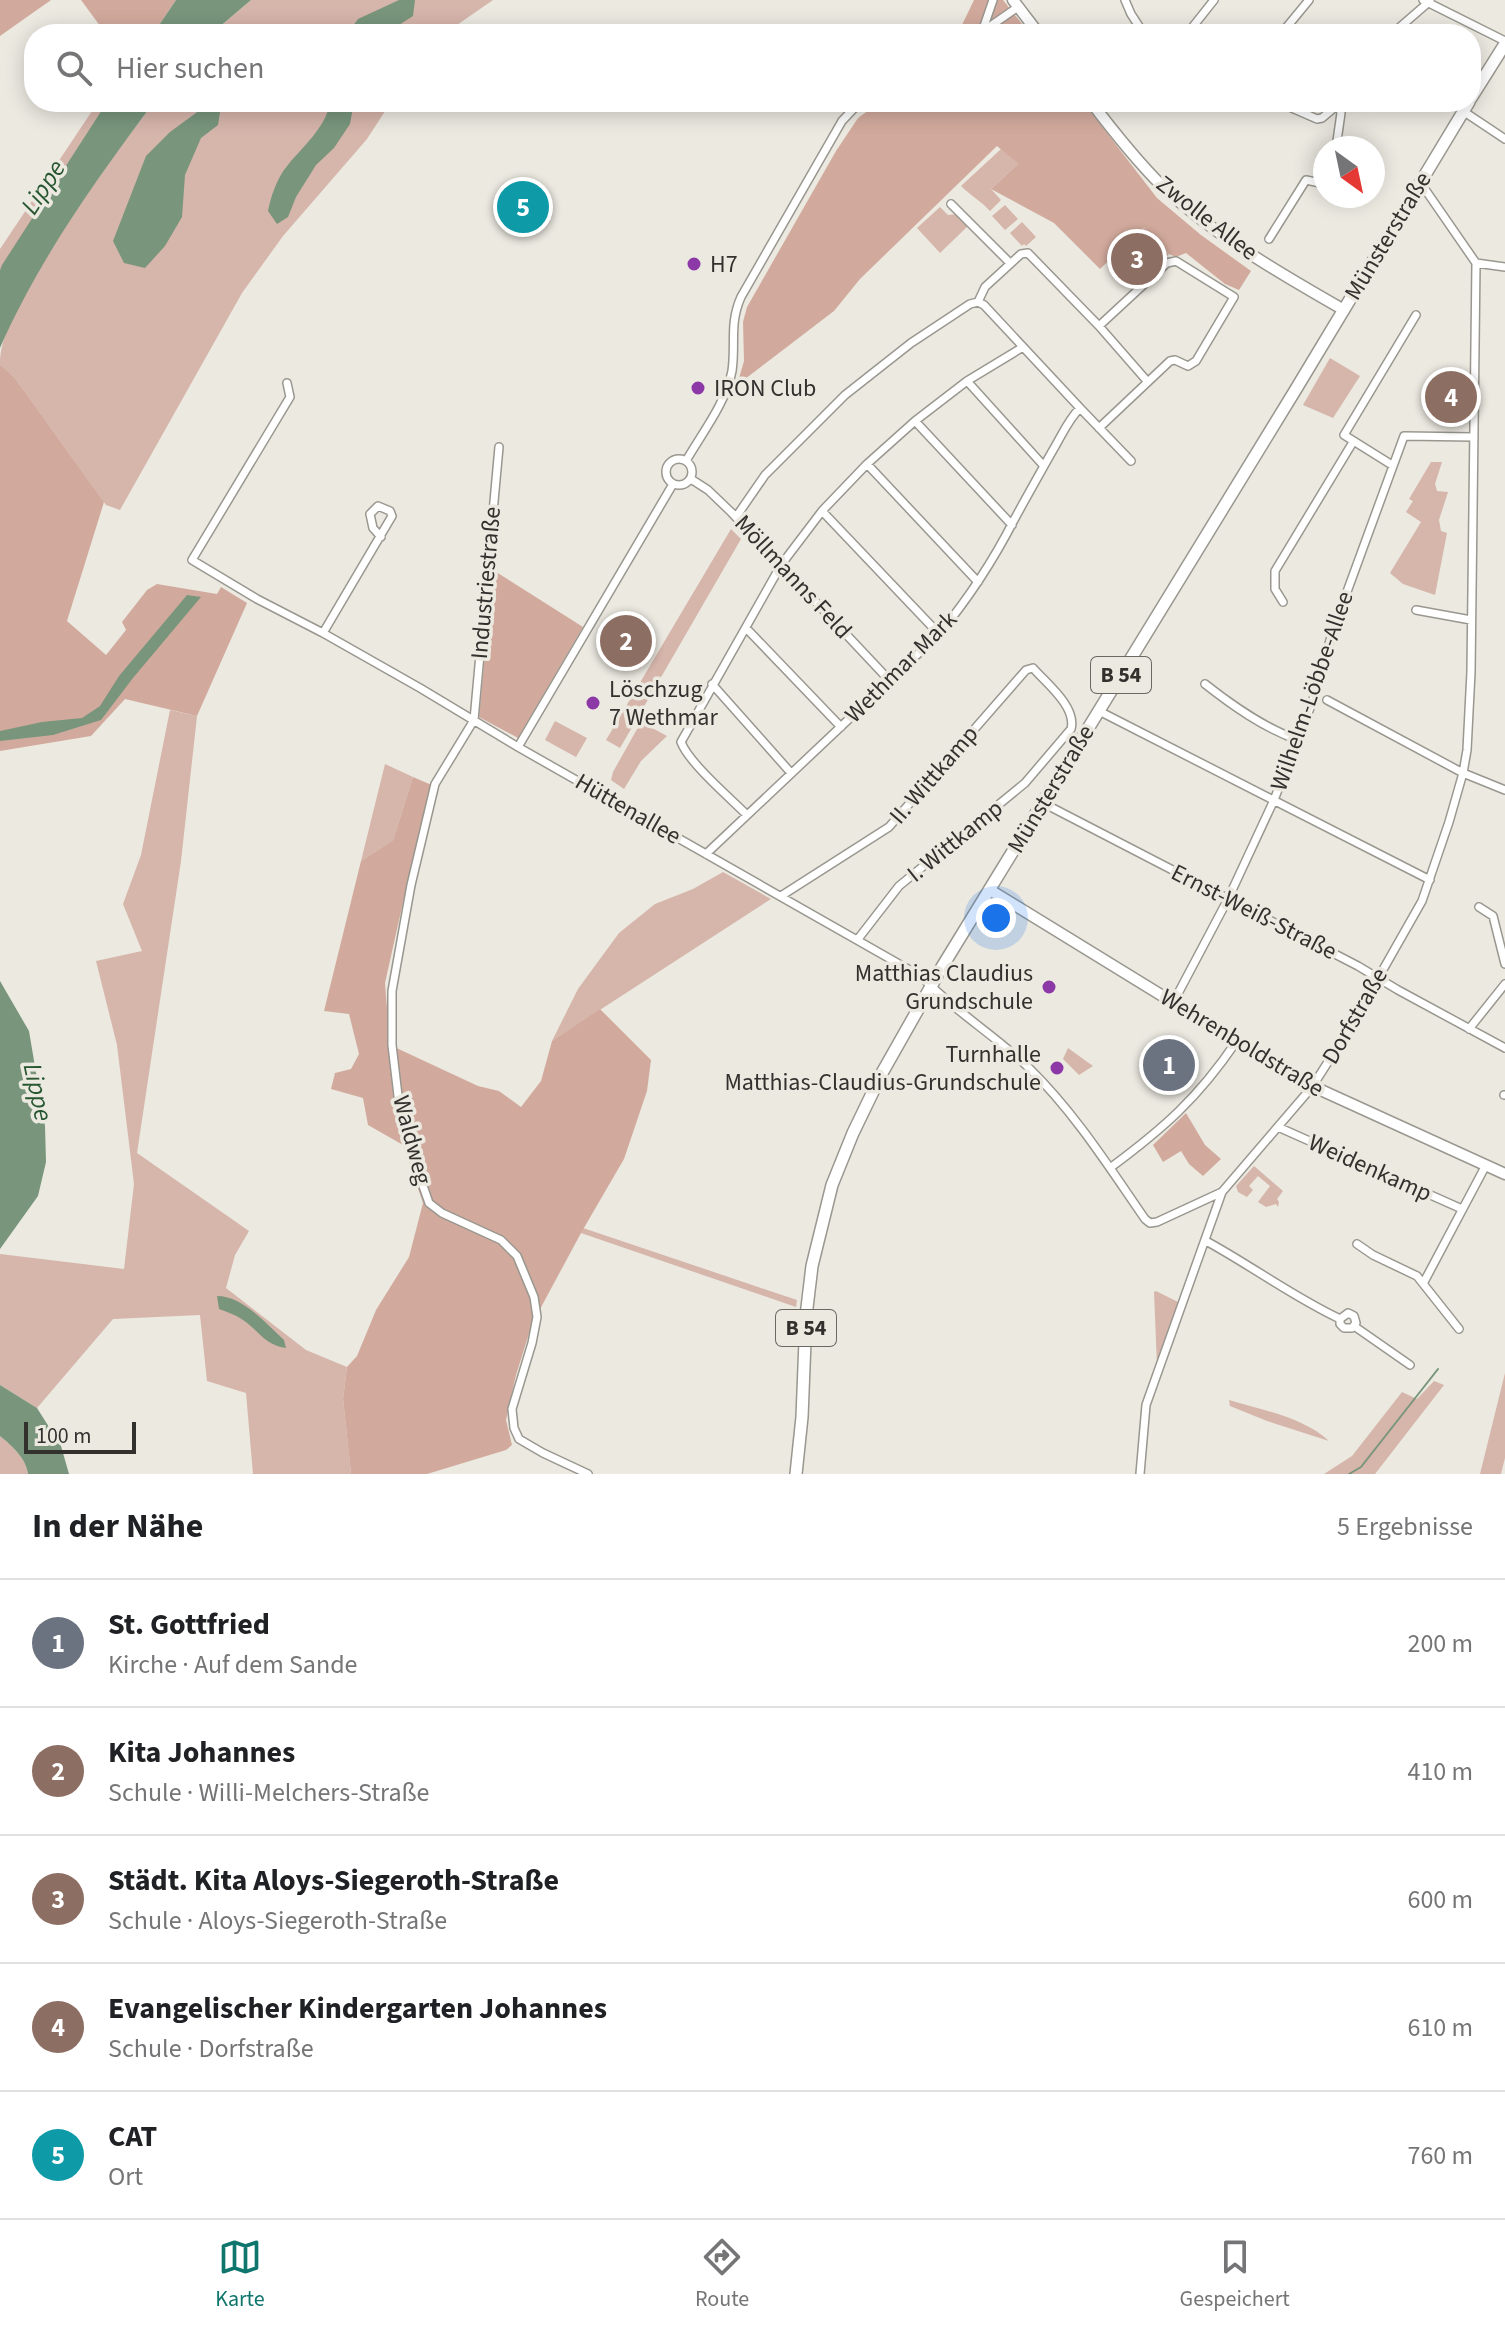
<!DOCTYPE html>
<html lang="de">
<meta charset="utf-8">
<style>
:root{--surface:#fff;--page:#f6f6f6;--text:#202124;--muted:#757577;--line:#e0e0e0;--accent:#0f766e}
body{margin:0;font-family:"Source Sans 3",sans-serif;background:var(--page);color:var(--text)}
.compass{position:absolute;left:1313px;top:136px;width:72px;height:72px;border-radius:50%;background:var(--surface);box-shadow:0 4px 20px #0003;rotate:147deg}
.scale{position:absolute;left:24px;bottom:20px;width:112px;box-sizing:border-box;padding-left:8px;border:4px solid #32312e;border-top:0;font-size:22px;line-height:28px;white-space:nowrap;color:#32312e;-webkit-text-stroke:6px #ebe9e0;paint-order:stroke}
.you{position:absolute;left:996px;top:918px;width:28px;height:28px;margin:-20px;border:6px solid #fff;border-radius:50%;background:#1a73e8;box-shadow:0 0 0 12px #1a73e833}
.badge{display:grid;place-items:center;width:52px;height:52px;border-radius:50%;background:var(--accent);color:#fff;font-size:26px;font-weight:700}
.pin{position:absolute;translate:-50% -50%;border:4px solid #fff;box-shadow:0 2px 8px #0006}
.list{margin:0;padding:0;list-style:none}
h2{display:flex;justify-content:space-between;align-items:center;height:104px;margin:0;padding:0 32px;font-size:34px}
h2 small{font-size:26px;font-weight:400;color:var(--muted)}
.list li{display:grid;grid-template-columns:52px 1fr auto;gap:24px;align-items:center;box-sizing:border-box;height:128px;padding:0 32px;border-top:2px solid var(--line)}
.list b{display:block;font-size:30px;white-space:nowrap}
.list p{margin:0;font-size:26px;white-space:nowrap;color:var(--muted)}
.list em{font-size:26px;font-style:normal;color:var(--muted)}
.icon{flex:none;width:44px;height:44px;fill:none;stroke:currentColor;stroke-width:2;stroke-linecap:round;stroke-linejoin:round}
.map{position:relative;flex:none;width:1505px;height:1474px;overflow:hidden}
.search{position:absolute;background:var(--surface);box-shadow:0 4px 20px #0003;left:24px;right:24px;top:24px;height:88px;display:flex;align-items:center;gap:20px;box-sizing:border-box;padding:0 28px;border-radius:32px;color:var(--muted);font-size:30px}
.sheet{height:744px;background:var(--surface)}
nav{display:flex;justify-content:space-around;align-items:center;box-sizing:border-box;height:112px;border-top:2px solid var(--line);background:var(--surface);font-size:22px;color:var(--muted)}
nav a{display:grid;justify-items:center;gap:4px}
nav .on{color:var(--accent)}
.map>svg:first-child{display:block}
.green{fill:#d6b5ab}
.forest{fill:#d2aa9d}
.water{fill:#79967c}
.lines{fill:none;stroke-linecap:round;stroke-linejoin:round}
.stream{stroke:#79967c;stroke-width:2}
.street-casing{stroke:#99978f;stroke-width:10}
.secondary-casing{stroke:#99978f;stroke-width:13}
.primary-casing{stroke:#99978f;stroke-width:14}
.street{stroke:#fff;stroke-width:7}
.secondary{stroke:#fff;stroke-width:10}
.primary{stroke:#fff;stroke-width:11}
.poi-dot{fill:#8c39a7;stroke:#ebe9e0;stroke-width:3}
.labels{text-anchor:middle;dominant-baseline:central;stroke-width:7;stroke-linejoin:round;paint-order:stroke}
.shield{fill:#ebe9e0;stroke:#6a6863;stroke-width:2}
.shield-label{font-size:22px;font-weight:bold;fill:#32312e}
.street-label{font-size:24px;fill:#32312e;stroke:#ebe9e0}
.poi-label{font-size:24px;fill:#32312e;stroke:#ebe9e0;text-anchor:start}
.water-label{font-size:26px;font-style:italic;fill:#275731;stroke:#ebe9e0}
</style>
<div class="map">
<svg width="1505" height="1474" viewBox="0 0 1505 1474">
<rect width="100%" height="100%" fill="#ebe9e0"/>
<path class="green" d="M 251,0 L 493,0 L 444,34 L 211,34 Z
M 98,102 L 107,102 L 0,270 L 0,249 Z
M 154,102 L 391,102 L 367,139 L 283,236 L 242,293 L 120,510 L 106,505 L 15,378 L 0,364 C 0,334 19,306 33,280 C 69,217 111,159 154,102 Z
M 1001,149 L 1018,164 L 991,189 L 1001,200 L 990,211 C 980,200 971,196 961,186 Z
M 1005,205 L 1018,219 L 1005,230 L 992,216 Z
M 940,207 L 948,215 L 957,214 L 969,225 L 940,253 L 917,228 Z
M 1022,222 L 1036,237 L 1026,246 L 1024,244 L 1022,246 L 1010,233 Z
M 1144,227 L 1169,254 L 1159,264 L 1157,262 L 1165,255 L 1144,233 L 1134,245 L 1130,241 Z
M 1133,247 L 1130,254 L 1132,258 L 1123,269 L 1133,279 L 1125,287 L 1111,272 L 1119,271 L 1116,264 L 1120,260 L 1118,252 L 1122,248 L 1127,253 Z
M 1330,358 L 1360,376 L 1333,418 L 1303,405 Z
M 1431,462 L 1442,462 L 1435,484 L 1437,491 L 1448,492 L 1439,520 L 1441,531 L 1447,533 L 1435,595 L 1403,584 L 1390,573 L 1421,522 L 1406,512 L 1413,501 L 1409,499 Z
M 731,529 L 741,539 L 620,748 L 606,740 Z
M 170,710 L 197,716 L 181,861 L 137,1153 L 249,1231 L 235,1255 L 226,1288 L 306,1350 L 347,1367 L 343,1399 L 351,1474 L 253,1474 L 246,1393 L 207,1381 L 200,1315 L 113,1319 L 37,1408 L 0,1385 L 0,1254 L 124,1269 L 134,1184 L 117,1045 L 96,961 L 142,951 L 123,904 L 141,855 Z
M 555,721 L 587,738 L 576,757 L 545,740 Z
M 641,722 L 667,736 L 641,761 L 624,789 L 611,780 L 613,772 Z
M 385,764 L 413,777 L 393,840 L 361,861 Z
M 723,872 L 771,899 L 552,1041 L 578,989 L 619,933 L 655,904 L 693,889 Z
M 1068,1048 L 1093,1066 L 1079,1075 L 1063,1059 Z
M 1254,1166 L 1283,1191 L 1277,1199 L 1279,1202 L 1278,1207 L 1276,1204 L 1266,1207 L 1258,1202 L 1270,1186 L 1258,1176 L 1249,1186 L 1253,1190 L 1247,1197 L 1238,1192 L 1236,1186 Z
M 583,1228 L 797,1300 L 796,1307 L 581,1233 Z
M 1156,1291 L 1180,1303 L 1157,1365 L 1154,1292 Z
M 1505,1373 L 1505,1458 L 1501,1474 L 1480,1474 Z
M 1434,1381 L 1444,1385 L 1375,1474 L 1324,1474 L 1352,1456 L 1402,1392 L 1417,1399 Z
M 1229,1400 C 1262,1410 1303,1417 1329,1441 L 1267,1421 L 1230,1406 Z
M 0,1436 C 12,1446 26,1458 28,1474 L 0,1474 Z"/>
<path class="forest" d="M 0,0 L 51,0 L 0,36 Z
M 81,0 L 176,0 L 153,34 L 106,34 Z
M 974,0 L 1003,0 L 1030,34 L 969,34 L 961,27 Z
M 880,102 L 1083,102 L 1157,198 L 1201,235 L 1251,271 L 1239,290 L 1225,284 L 1186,253 L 1176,257 L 1169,254 L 1144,227 L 1100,269 L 1054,223 L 991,189 L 1018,164 L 997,146 L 860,279 L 834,311 L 737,385 L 744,361 L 743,322 L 747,307 L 836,151 L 858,118 Z
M 0,364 L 15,378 L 104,502 L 67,621 L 106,655 L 126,630 L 122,622 L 147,590 L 157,584 L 217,594 L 221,587 L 247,603 L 197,716 L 125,699 L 91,736 L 0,751 Z
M 493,570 L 583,627 L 518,738 L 479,717 Z
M 413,777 L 434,786 L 410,871 L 385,983 L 390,1045 L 478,1086 L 499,1091 L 521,1107 L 541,1081 L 552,1041 L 600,1009 L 651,1060 L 647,1091 L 624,1159 L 581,1233 L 532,1324 L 516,1375 L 506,1420 L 512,1445 L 506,1450 L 427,1474 L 351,1474 L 343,1399 L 347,1367 L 357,1356 L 376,1310 L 409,1257 L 423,1203 L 403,1145 L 368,1125 L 363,1098 L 331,1089 L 335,1073 L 351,1069 L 359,1054 L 349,1014 L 324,1011 L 361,861 L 393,840 Z
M 1186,1113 L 1205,1145 L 1221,1159 L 1203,1176 L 1189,1164 L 1181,1151 L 1163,1162 L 1153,1145 Z"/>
<path class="water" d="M 176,0 L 251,0 L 211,34 L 153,34 Z
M 399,0 L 415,0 L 413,16 L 385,34 L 347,34 L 358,19 Z
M 107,102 L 154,102 C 96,180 39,259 0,348 L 0,270 L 2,265 Z
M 204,102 L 228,102 L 221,106 L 218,125 L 201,138 L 185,175 L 182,217 L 165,246 L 145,268 L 124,263 L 113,241 L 146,156 L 170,132 L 200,110 Z
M 330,102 L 354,102 L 350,124 L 334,148 L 316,165 L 296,197 L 288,217 L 277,224 L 268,211 C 271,196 276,182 284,170 C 300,148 326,129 330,102 Z
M 187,595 L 201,597 L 133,678 L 101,720 L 53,735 L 0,741 L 0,731 L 42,722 L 82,718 L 100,706 L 119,676 Z
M 0,981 L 29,1031 L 45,1126 L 46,1162 L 38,1196 L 0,1249 Z
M 217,1296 C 243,1296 265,1323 284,1340 L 286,1348 C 266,1346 258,1330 243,1320 C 236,1315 227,1312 219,1309 Z
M 0,1385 L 37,1408 L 61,1446 L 69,1474 L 28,1474 C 26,1458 12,1446 0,1436 Z"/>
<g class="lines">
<path class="stream" d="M 1349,1474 L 1361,1467 L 1438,1369"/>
<defs>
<path id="street" d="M 1125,0 L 1131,14 L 1144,34
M 1423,0 L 1505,41
M 982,32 L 993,0
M 979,34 L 1018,7
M 1187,34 L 1214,0
M 1281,34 L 1309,0
M 1392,34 L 1430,1
M 1278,102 L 1317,119 L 1322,118 L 1341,102
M 1463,111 L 1505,139
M 1336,148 L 1341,113 L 1338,104
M 951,204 L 1010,263
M 1269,239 L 1306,180 L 1325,184
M 1476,263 L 1505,267
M 978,302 L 985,287 L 1021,254 L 1028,253 L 1099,326 L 1147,381
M 1099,326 L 1167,263 L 1176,261 L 1234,297 L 1196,361 L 1188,366 L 1175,360 L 1170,361 L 1099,428
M 967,381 L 1043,465
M 287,383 L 290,397 L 192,560 L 257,599 L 323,633 L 420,688 L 518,747 L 922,977 C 954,1011 996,1036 1029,1068 C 1075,1113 1109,1167 1145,1219 L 1150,1223 L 1157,1222 L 1222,1192
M 1080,408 L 1131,461
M 915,421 L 1012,525
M666 472a13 13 0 1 1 26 0a13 13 0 1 1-26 0Z
M 686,461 C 702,433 726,403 732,371 C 736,344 729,324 741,297 L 842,121 L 860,102
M 867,464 L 978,582
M 1392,465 L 1344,435 L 1416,315
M 691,479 L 708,490 L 731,512 L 890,681
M 822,511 L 939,634
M 1283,602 L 1275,589 L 1275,571 L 1353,442
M 1416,610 L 1471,620
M 746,628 L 841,727
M 323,633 L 392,516 L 390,511 L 378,506 L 370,514 L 373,528 L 381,537
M 712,684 L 791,773
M 1205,684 C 1233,706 1264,728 1298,740
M 1327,700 L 1463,773 L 1505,790
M 1099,711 L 1430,880
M 474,720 L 435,784 L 411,885 L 392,991 L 392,1045 L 399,1104 L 408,1143 L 429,1203 L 442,1213 L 501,1240 L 517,1256 L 534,1297 L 537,1317 L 532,1343 L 512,1409 L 514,1428 L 519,1439 L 543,1453 L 588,1474
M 474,720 L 499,447
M 518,747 L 673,484
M 1043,803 L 1358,966 L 1398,990 L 1505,1048
M 747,815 C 729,797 689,763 681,742 L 781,565 L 822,511 L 867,464 L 915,421 L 967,381 L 1023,347
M 706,854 L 939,634 C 968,599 993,561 1014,520 C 1027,496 1040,473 1053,450 C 1062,435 1068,420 1080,408 L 984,305 L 978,302 L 970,304 L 911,343 L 845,395 L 765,475 L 736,517
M 781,896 L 889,827 L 1026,670 L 1033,668 C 1046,683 1077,707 1071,729 L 1025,783 L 899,886 L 858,939
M 1479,907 L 1493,916 L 1505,964
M 1173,1003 L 1228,899 L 1274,800 L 1312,703 L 1333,630 L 1404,436 L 1474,437
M 1469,1029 L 1505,984
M 1504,1095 L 1505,1095
M 1278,1127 L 1462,1209
M 1110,1168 C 1164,1128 1198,1098 1236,1042
M 1206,1241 C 1252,1266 1293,1297 1340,1319 L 1340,1324 L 1344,1328 L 1352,1328 L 1356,1323 L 1354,1316 L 1348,1313 L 1340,1319
M 1357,1244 L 1373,1255 L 1417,1276 L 1459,1329
M 1424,1282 L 1486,1165
M 1354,1326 L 1410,1365
M 1140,1474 L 1146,1405 L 1222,1192 L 1312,1087 L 1351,1026 L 1422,901 L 1449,822 L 1463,773 L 1467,750 L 1471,672 L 1476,263 L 1420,182"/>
<path id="secondary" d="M 1013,0 L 1039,34
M 1091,102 C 1113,131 1136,160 1162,186 C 1215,236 1281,274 1344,310
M 990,890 L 1301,1081 L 1505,1174"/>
<path id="primary" d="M 1471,98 L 1505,44
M 796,1474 L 802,1417 L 806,1316 L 812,1266 L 832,1185 L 853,1133 L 882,1073 L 942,967 L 1296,389 L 1469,102"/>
</defs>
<use href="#street" class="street-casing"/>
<use href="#secondary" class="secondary-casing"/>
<use href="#primary" class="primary-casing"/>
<use href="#street" class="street"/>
<use href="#secondary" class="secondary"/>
<use href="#primary" class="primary"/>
</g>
<g class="poi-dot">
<circle cx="694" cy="264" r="8"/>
<circle cx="698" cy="388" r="8"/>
<circle cx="593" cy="703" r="8"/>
<circle cx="1049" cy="987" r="8"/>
<circle cx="1057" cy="1068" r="8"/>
</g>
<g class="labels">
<g class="shield">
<rect x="1091" y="657" width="60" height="36" rx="6"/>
<rect x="776" y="1310" width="60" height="36" rx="6"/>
</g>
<g class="shield-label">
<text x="1121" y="675">B 54</text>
<text x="806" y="1328">B 54</text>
</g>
<g class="street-label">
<text transform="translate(1207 218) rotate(38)">Zwolle Allee</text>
<text transform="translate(1388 236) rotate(-59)">Münsterstraße</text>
<text transform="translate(793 577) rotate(47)">Möllmanns Feld</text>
<text transform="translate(486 583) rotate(-85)">Industriestraße</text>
<text transform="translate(901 667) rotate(-45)">Wethmar Mark</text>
<text transform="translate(1312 691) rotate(-71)">Wilhelm-Löbbe-Allee</text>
<text transform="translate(934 775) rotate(-49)">II. Wittkamp</text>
<text transform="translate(1051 789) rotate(-59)">Münsterstraße</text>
<text transform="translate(628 809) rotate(30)">Hüttenallee</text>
<text transform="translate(955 841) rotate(-39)">I. Wittkamp</text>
<text transform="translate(1254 912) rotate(27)">Ernst-Weiß-Straße</text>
<text transform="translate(1355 1016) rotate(-60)">Dorfstraße</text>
<text transform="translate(1242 1043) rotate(31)">Wehrenboldstraße</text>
<text transform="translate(412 1140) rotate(75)">Waldweg</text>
<text transform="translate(1370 1168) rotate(24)">Weidenkamp</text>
</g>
<g class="poi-label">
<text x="710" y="264">H7</text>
<text x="714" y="388">IRON Club</text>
<text x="609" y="689">Löschzug<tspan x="609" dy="28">7 Wethmar</tspan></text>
<text x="1033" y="973" text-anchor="end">Matthias Claudius<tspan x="1033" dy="28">Grundschule</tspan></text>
<text x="1041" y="1054" text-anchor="end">Turnhalle<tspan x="1041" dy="28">Matthias-Claudius-Grundschule</tspan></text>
</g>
<g class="water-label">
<text transform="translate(43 187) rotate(-57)">Lippe</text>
<text transform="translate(38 1092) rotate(78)">Lippe</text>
</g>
</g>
</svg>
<svg class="compass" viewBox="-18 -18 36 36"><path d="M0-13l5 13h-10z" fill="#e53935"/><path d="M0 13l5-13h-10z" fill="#757577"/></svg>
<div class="scale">100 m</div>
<div class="you"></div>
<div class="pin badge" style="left:1169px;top:1065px;background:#6b7280">1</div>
<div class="pin badge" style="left:626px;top:641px;background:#8d6e63">2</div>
<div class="pin badge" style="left:1137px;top:259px;background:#8d6e63">3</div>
<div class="pin badge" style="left:1451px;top:397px;background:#8d6e63">4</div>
<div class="pin badge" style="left:523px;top:207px;background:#0f9aa8">5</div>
<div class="search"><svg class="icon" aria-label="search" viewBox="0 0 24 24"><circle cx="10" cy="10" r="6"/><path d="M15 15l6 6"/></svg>Hier suchen</div>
</div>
<section class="sheet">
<h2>In der Nähe<small>5 Ergebnisse</small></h2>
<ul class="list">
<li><span class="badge" style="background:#6b7280">1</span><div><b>St. Gottfried</b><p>Kirche · Auf dem Sande</p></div><em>200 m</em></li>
<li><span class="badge" style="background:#8d6e63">2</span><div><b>Kita Johannes</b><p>Schule · Willi-Melchers-Straße</p></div><em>410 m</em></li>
<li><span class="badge" style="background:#8d6e63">3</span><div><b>Städt. Kita Aloys-Siegeroth-Straße</b><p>Schule · Aloys-Siegeroth-Straße</p></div><em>600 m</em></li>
<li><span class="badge" style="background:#8d6e63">4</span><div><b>Evangelischer Kindergarten Johannes</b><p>Schule · Dorfstraße</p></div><em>610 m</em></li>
<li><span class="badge" style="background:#0f9aa8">5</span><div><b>CAT</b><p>Ort</p></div><em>760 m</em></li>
</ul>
</section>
<nav>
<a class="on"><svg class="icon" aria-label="map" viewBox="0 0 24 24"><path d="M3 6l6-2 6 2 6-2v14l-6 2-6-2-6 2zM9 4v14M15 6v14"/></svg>Karte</a>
<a><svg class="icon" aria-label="directions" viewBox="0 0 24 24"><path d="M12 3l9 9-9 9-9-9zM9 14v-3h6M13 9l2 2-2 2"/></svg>Route</a>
<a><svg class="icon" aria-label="saved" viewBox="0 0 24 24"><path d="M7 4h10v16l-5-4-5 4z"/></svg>Gespeichert</a>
</nav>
